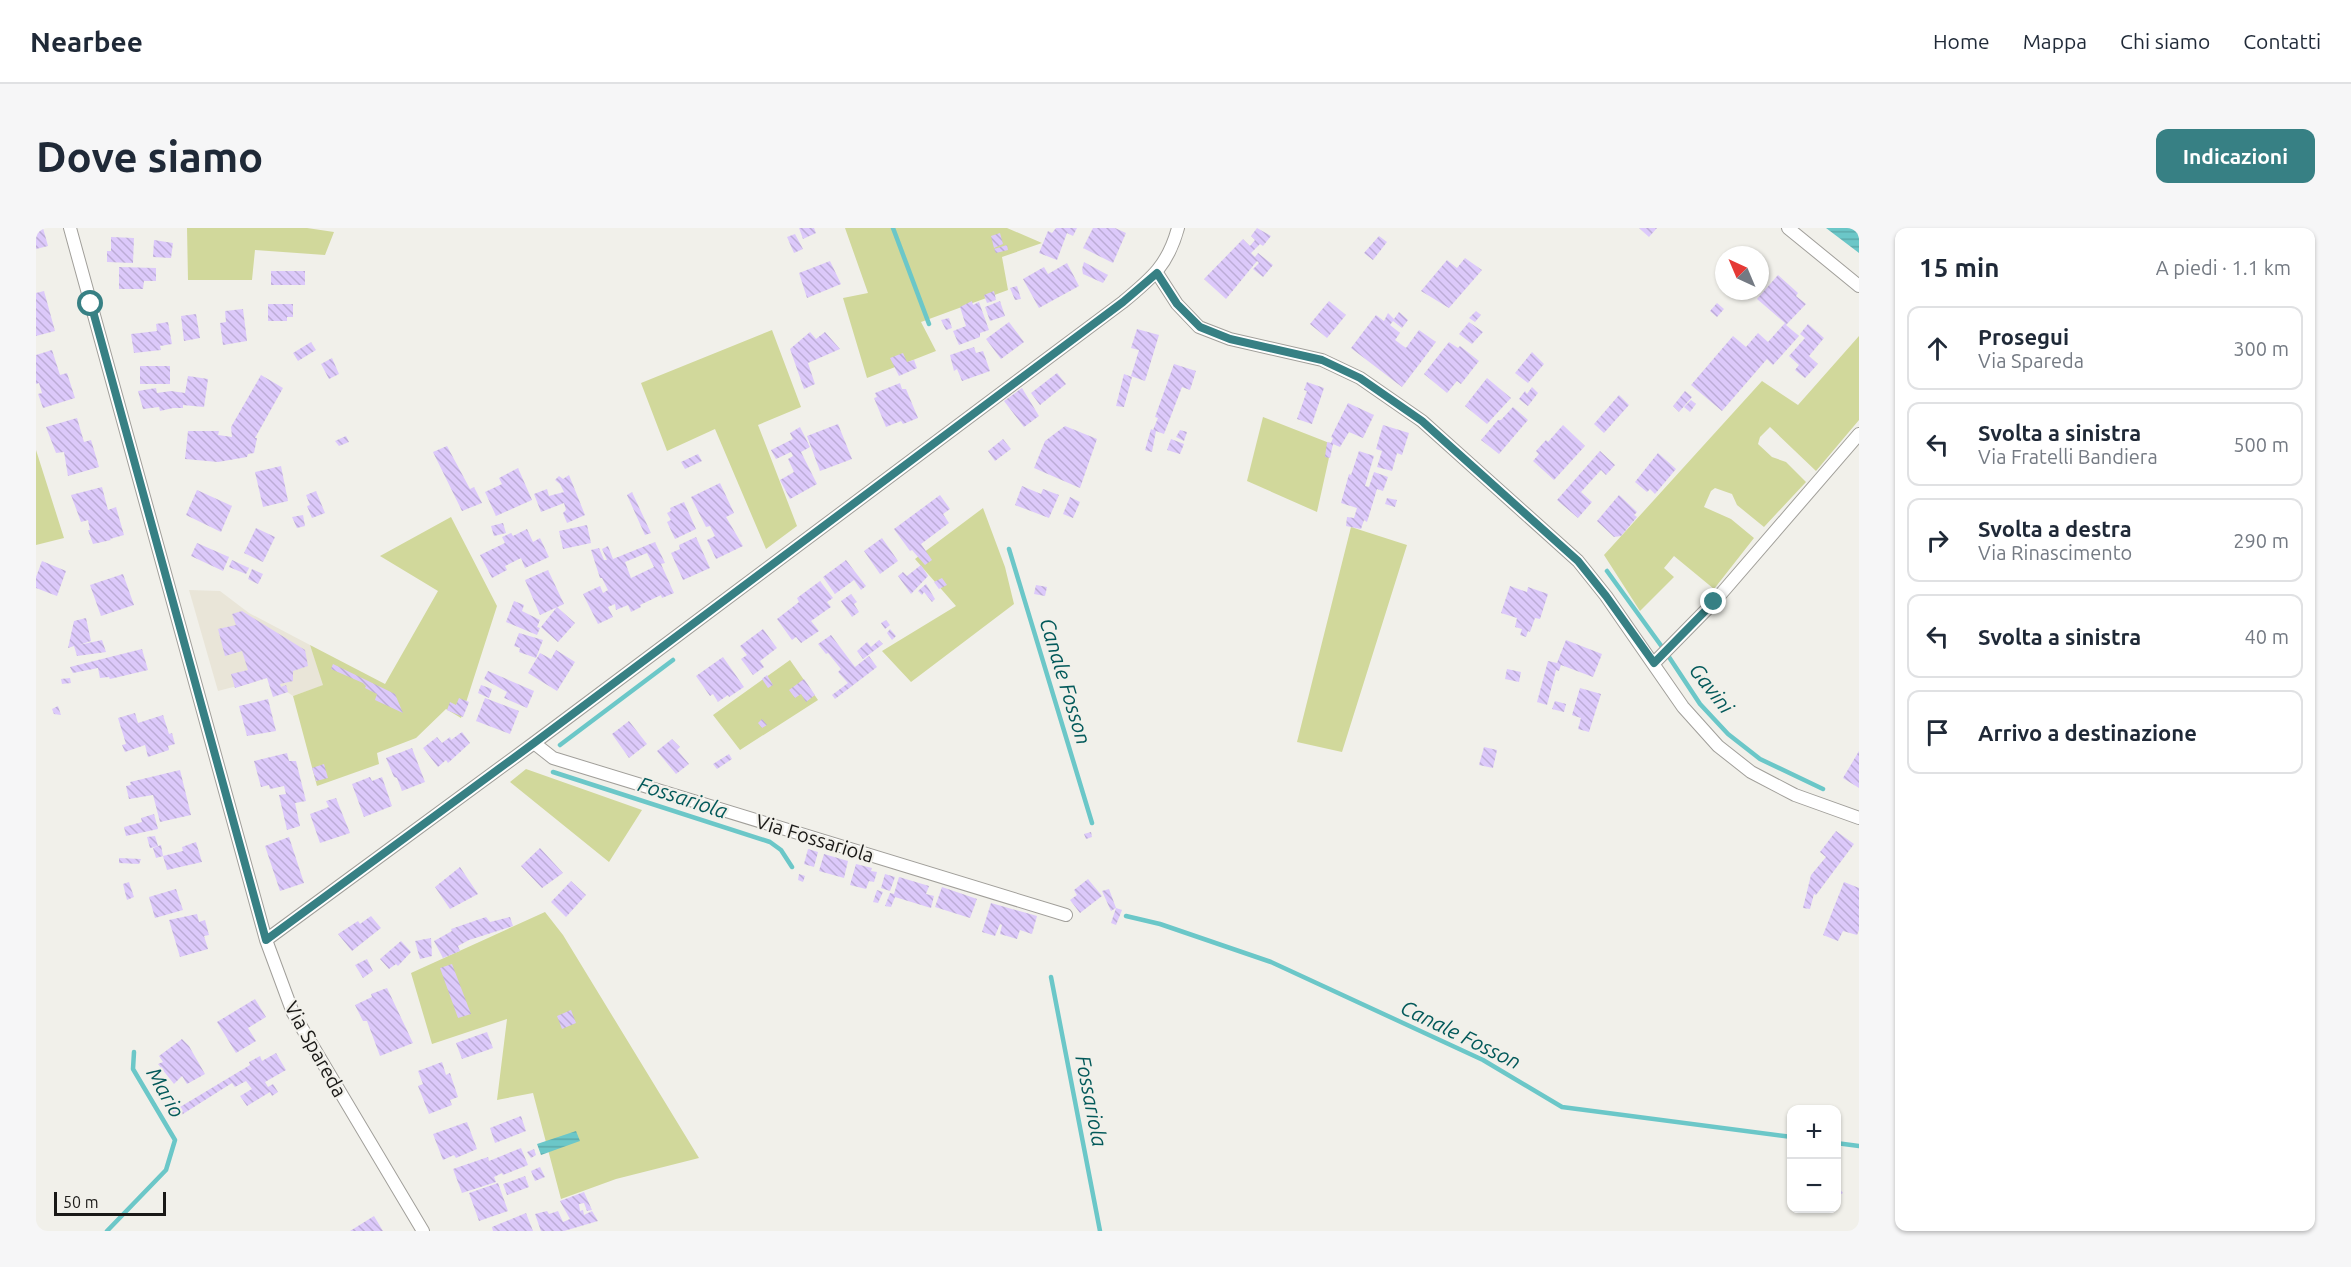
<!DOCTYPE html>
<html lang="it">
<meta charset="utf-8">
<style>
:root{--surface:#fff;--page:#f6f6f7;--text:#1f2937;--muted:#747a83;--line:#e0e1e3;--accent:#378084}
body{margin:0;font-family:Ubuntu,sans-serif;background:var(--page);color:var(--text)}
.controls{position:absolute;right:18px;bottom:18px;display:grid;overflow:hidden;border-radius:12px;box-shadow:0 2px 4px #0004}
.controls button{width:54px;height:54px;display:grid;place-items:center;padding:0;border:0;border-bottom:2px solid var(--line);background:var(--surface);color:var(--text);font:30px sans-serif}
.compass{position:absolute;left:1679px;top:18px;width:54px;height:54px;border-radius:50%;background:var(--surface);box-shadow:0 2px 4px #0004;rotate:316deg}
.scale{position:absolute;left:18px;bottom:15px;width:112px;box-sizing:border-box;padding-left:6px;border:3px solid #1a1917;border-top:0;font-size:16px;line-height:21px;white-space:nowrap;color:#1a1917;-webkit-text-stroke:4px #f1f0ea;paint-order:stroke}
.stop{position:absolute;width:18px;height:18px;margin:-14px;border:4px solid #378084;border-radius:50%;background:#fff}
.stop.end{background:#378084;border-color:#fff;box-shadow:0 2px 6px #0008}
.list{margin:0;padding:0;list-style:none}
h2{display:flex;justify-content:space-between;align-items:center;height:78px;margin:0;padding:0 24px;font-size:26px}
h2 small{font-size:20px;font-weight:400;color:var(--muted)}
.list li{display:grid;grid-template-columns:39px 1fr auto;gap:18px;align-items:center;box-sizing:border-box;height:84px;margin:0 12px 12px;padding:0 12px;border:2px solid var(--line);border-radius:12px}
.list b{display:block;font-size:22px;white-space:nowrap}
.list p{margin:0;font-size:20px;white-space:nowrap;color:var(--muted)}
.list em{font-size:20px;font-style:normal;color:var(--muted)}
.icon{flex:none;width:33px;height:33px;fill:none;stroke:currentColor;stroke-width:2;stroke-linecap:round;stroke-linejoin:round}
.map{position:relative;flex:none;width:1823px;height:1003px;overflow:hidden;border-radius:12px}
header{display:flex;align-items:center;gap:36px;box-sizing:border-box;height:84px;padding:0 30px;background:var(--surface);border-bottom:2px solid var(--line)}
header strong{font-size:28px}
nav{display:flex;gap:33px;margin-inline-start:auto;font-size:21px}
.intro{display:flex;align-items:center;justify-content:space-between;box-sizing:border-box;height:144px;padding:0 36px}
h1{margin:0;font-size:42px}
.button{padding:15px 27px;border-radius:12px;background:var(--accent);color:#fff;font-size:21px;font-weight:700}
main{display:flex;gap:36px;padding:0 36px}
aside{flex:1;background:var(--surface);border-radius:12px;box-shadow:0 2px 4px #0004}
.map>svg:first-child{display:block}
.built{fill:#e9e5d8}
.green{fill:#d1d89b}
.water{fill:url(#water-rules)}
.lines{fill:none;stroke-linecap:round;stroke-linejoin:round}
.stream{stroke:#6bc7c8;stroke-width:4.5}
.building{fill:url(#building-back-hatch);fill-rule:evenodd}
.minor-casing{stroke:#a19f9a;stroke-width:14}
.minor{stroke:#fff;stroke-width:12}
.route{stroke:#378084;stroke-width:8}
.labels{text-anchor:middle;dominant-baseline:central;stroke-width:4.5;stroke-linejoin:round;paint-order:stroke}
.street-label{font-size:20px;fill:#1a1917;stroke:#f1f0ea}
.water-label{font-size:21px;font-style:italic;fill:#03595a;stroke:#f1f0ea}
</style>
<header>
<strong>Nearbee</strong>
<nav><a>Home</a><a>Mappa</a><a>Chi siamo</a><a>Contatti</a></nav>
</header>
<div class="intro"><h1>Dove siamo</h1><a class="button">Indicazioni</a></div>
<main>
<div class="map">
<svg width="1823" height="1003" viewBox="0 0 1823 1003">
<defs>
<pattern id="water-rules" width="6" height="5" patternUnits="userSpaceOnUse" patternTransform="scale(1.5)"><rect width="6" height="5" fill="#6bc7c8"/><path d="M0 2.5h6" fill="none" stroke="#5caaab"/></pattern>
<pattern id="building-back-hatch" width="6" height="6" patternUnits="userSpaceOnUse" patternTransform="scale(1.5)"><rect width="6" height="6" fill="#dcc9fa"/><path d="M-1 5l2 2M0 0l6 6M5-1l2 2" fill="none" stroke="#bcacd6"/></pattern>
</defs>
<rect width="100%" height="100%" fill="#f1f0ea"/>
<path class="built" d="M 153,362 L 184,363 L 213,385 L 274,417 L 288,457 L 257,468 L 231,450 L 182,463 Z"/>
<path class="green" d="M 151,0 L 271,0 L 298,4 L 289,27 L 219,22 L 216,52 L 152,52 Z
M 809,0 L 971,0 L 1006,15 L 966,29 L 972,62 L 885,94 L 900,123 L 831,150 L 807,70 L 832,65 Z
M 736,102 L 765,179 L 722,197 L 761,298 L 730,321 L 679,201 L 631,223 L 605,155 Z
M 1823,108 L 1823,192 L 1780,243 L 1734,199 L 1724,209 L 1722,216 L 1736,229 L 1750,234 L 1770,254 L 1728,299 L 1701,277 L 1696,266 L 1679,260 L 1675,263 L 1668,279 L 1695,291 L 1718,310 L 1678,361 L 1638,328 L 1628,340 L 1638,349 L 1604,383 L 1568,327 L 1726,153 L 1762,177 Z
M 1227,189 L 1296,216 L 1281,284 L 1211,253 Z
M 0,222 L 28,310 L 0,317 Z
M 947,280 L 969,339 L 978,376 L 875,454 L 846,423 L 920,378 L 879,331 Z
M 415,289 L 461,378 L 425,490 L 410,481 L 380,510 L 341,525 L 343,536 L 281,558 L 257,468 L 287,457 L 274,417 L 349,456 L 402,363 L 344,328 Z
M 1315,299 L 1371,317 L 1306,524 L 1261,514 Z
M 754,432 L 782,472 L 704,522 L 677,487 Z
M 490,541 L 606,582 L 573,634 L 474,554 Z
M 509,684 L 527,707 L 663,930 L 580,951 L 525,971 L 497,865 L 461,872 L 471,791 L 396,816 L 375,745 Z"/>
<path class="water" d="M 1790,0 L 1823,0 L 1823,25 Z
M 540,903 L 544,913 L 505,927 L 501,916 Z"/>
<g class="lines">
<path class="stream" d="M 857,0 L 893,96
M 973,321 L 1056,595
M 1571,343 L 1629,423 L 1664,476 L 1692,506 L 1724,531 L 1787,561
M 524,517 L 637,432
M 517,544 L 734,614 L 745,622 L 756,639
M 1090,688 L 1124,696 L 1235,734 L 1447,832 L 1526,879 L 1756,909
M 1015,749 L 1064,1003
M 1800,915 L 1823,918
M 71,1003 L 130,942 L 139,912 L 97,841 L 98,824"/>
</g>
<path class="building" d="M 0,0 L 7,0 L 12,18 L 0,21 Z
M 763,0 L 778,0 L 780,5 L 767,11 Z
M 1020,0 L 1041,0 L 1037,8 L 1031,5 L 1021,32 L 1003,25 L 1012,3 L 1016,5 Z
M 1057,0 L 1079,0 L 1090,5 L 1077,35 L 1047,20 Z
M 1221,0 L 1235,8 L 1227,18 L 1224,16 L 1215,25 L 1219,29 L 1222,25 L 1237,37 L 1227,49 L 1217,41 L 1223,35 L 1221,33 L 1190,71 L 1168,51 L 1207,11 L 1214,18 L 1219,12 L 1215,8 Z
M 1603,0 L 1621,0 L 1613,9 Z
M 964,5 L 967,16 L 958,20 L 955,8 Z
M 759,6 L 767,21 L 758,25 L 751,9 Z
M 1343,8 L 1351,14 L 1337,32 L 1328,25 Z
M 75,9 L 98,10 L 97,35 L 71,34 L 71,23 L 75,23 Z
M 118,12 L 137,15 L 135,30 L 117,29 Z
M 971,17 L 972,22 L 960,25 L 958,21 Z
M 1429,30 L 1446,42 L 1413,80 L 1385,63 L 1411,32 L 1421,40 Z
M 794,33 L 805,56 L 771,70 L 763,45 Z
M 1048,34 L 1072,47 L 1067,55 L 1047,46 L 1046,41 Z
M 1031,35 L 1043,58 L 1003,80 L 987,51 L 1008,39 L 1012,46 Z
M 83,39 L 120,40 L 120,53 L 108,53 L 107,61 L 83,61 Z
M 235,43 L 269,43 L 269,57 L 235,57 Z
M 1742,47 L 1762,65 L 1760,68 L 1770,76 L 1750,97 L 1763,108 L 1737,137 L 1731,131 L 1686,183 L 1655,157 L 1697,108 L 1710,119 L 1722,105 L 1732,114 L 1749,95 L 1721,71 Z
M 981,58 L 985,71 L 979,72 L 974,60 Z
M 8,63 L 19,103 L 0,108 L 0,65 Z
M 958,63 L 960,72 L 951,75 L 948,67 Z
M 936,73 L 937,77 L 943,74 L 953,102 L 944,105 L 944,109 L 923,117 L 917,103 L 930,98 L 924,79 Z
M 964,73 L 969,88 L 954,93 L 949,79 Z
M 1293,73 L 1310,87 L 1291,110 L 1274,96 Z
M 1681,75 L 1688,81 L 1681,89 L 1674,83 Z
M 232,76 L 257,76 L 257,89 L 251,89 L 251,93 L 232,93 Z
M 207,81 L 211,113 L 187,117 L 184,95 L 190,94 L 189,83 Z
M 1440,83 L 1445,87 L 1439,94 L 1433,90 Z
M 1363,84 L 1372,92 L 1366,100 L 1357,93 L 1354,97 L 1364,105 L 1359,112 L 1370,120 L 1383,102 L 1400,114 L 1366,159 L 1315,120 L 1340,87 L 1348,93 L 1352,85 L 1358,91 Z
M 160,86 L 164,110 L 148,113 L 145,88 Z
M 913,90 L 916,100 L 910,102 L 905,92 Z
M 132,94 L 136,116 L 124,118 L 125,122 L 98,125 L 95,106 L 121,103 L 120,96 Z
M 973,94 L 988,114 L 965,131 L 950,111 Z
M 1433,94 L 1447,104 L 1436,116 L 1423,106 Z
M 1772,96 L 1788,110 L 1773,128 L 1782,136 L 1769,150 L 1759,142 L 1763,137 L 1753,128 L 1769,110 L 1764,106 Z
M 1101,101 L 1123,107 L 1109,153 L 1095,148 L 1103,122 L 1095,120 Z
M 774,104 L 780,111 L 789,104 L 804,121 L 772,135 L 779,156 L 768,161 L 754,121 Z
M 275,114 L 280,122 L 262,133 L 257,125 Z
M 1413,114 L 1422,120 L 1424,118 L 1443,133 L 1425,156 L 1421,153 L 1411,165 L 1388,146 Z
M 938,119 L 940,125 L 947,123 L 954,143 L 926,153 L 921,141 L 918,143 L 914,127 Z
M 16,122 L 24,147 L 31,145 L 39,170 L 7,180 L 2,166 L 6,165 L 3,155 L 0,156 L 0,127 Z
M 1496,124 L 1508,136 L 1492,155 L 1479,145 Z
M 867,125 L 871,134 L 878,132 L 881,140 L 863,148 L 854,130 Z
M 296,130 L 303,146 L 293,151 L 285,136 Z
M 1138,136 L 1160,143 L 1154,162 L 1146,159 L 1128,206 L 1120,203 L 1116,224 L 1109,222 L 1115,201 L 1117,202 L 1122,190 L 1119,189 Z
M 104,138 L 134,138 L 134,156 L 104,156 Z
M 1021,145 L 1030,156 L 1004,177 L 995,165 Z
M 1088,146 L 1096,149 L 1088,179 L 1080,178 Z
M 225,147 L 247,160 L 219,210 L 221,210 L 218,225 L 212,226 L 211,229 L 182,234 L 149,231 L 152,203 L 183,203 L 182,207 L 196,209 L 195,199 Z
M 152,148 L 172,151 L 168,179 L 147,177 L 147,180 L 137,180 L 124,183 L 123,179 L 107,181 L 102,163 L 120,160 L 121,165 L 135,163 L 149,165 Z
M 1451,150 L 1475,170 L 1451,196 L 1429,178 Z
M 1271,154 L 1288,160 L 1276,196 L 1261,191 L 1271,163 L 1268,162 Z
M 864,155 L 866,161 L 870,161 L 882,190 L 867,196 L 865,193 L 850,199 L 838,170 L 841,169 L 839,165 Z
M 1496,159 L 1502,165 L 1492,178 L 1483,171 L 1489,163 L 1491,166 Z
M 986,160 L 1003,188 L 988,199 L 968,173 Z
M 1649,163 L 1656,169 L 1643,184 L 1637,178 Z
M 1583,167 L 1593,177 L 1568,205 L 1558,196 Z
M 1655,172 L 1660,176 L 1654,184 L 1648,179 Z
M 1312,175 L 1338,187 L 1327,210 L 1313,204 L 1304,219 L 1297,216 L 1294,230 L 1289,229 L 1291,214 L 1295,215 L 1297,210 L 1295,209 Z
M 1477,179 L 1492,192 L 1463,226 L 1445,212 L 1462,192 L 1465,192 Z
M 41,190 L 48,214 L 55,212 L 63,239 L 32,248 L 28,224 L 20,225 L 10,199 Z
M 802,196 L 816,231 L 784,243 L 771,208 Z
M 1347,197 L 1373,205 L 1366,227 L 1361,225 L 1356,243 L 1341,239 L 1346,223 L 1340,221 Z
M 1527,197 L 1549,218 L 1518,252 L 1497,233 L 1503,226 L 1500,223 L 1510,212 L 1512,214 Z
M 1029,198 L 1061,211 L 1044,260 L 998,240 L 1009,213 Z
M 764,199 L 774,219 L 765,224 L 781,256 L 754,271 L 744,252 L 758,244 L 752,231 L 757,228 L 755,224 L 740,231 L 735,222 L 757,211 L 754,205 Z
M 1144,202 L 1151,204 L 1148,213 L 1140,209 Z
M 310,208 L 313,214 L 303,218 L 299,213 Z
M 967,211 L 975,221 L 959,233 L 952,223 Z
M 1135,211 L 1148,216 L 1144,226 L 1131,222 Z
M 411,218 L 434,261 L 438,259 L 446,275 L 426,283 L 397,224 Z
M 1323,223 L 1338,228 L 1329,258 L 1333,259 L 1338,244 L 1352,249 L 1347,263 L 1341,261 L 1331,294 L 1328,292 L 1325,301 L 1310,298 L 1311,289 L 1318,290 L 1321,280 L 1305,275 L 1313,246 L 1315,247 Z
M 1564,223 L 1579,237 L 1570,247 L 1565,242 L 1545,264 L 1556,274 L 1542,290 L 1521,272 Z
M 1622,225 L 1640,241 L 1619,266 L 1614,261 L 1611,264 L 1599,254 Z
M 662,226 L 666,233 L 649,241 L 645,234 Z
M 245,238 L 252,273 L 227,279 L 219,244 Z
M 482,240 L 496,272 L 460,288 L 449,264 L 466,256 L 463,250 Z
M 533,247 L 549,287 L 531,295 L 527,285 L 530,282 L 528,275 L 505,284 L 498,266 L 511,261 L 513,268 L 528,264 L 524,256 L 519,252 L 523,248 L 527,251 Z
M 684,255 L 698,285 L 690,289 L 707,318 L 680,331 L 671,312 L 679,308 L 674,298 L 670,299 L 655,269 Z
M 986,258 L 1005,266 L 1007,261 L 1023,267 L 1013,290 L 979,277 Z
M 66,259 L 72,282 L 80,279 L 88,307 L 74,311 L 75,312 L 57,316 L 52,302 L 54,302 L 52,292 L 45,294 L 35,267 Z
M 161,262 L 196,278 L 185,304 L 150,287 Z
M 280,263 L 289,285 L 276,290 L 271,278 L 274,277 L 270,267 Z
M 596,264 L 615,305 L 609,307 L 591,267 Z
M 904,267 L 914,281 L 907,286 L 913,295 L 885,316 L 896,332 L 889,337 L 876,322 L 874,323 L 858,301 Z
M 1583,267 L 1601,284 L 1598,287 L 1601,289 L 1585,308 L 1578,309 L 1561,293 Z
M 1034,269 L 1044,274 L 1037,290 L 1027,286 Z
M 1351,270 L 1361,272 L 1359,279 L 1349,276 Z
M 648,274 L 660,301 L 639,311 L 631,294 L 635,292 L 631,285 L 635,283 L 634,280 Z
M 267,287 L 269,298 L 261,300 L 256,289 Z
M 467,295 L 470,305 L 458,308 L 455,298 Z
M 551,297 L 555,315 L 527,321 L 523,303 Z
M 220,300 L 239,309 L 227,334 L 208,325 Z
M 491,301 L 497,314 L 504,310 L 513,329 L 489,340 L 485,330 L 469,338 L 471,342 L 456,350 L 444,327 L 469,315 L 466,309 L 475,305 L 477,308 Z
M 660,309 L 674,340 L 647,352 L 635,325 L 644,321 L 643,317 Z
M 846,310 L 862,333 L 844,346 L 828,323 Z
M 619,314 L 629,335 L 625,336 L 638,365 L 626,370 L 625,367 L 604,377 L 605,379 L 595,384 L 592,377 L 580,382 L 579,376 L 572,379 L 577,389 L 562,396 L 547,366 L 564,358 L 567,365 L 572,362 L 566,350 L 564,350 L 555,322 L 563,320 L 568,332 L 571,332 L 566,321 L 572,318 L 577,331 ZM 611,325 L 618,339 L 595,350 L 589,334 Z
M 161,315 L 193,329 L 187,343 L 155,328 Z
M 196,332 L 213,340 L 210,346 L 193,339 Z
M 810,332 L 830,358 L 825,362 L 818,352 L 799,366 L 787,349 Z
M 6,333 L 30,343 L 21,368 L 0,360 L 0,349 Z
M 885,337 L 892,348 L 875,366 L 862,348 L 867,344 L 871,348 Z
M 216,341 L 227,346 L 222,356 L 212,351 Z
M 512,342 L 528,376 L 504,387 L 489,352 Z
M 87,346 L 98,377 L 65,388 L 54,357 Z
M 906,350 L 911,357 L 903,361 L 898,354 Z
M 784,353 L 797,370 L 791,374 L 795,379 L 775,393 L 783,403 L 765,415 L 760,409 L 756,412 L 741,391 L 763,374 L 761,370 Z
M 890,356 L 899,371 L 896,374 L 888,364 L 886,367 L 882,363 Z
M 1000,357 L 1011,359 L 1009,368 L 998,366 Z
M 1474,358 L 1491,364 L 1492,359 L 1512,366 L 1504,391 L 1499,390 L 1494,404 L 1492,403 L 1490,409 L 1484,407 L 1486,401 L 1479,399 L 1481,390 L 1465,385 Z
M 815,366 L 821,374 L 818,376 L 823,384 L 816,389 L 805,373 Z
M 478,373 L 488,377 L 486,383 L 504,392 L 501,399 L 504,400 L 501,407 L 470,394 Z
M 521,379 L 539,395 L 522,414 L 505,399 Z
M 206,383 L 269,422 L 272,438 L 257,443 L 257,453 L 244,456 L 245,459 L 250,457 L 252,464 L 237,469 L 231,450 L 199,460 L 195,446 L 212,442 L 206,423 L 189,428 L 182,401 L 200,397 L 196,386 Z
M 50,390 L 55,413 L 43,417 L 66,412 L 70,424 L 41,428 L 38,418 L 32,420 L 38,393 Z
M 850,392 L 854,397 L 849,401 L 845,395 Z
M 727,401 L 741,420 L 724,433 L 728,439 L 717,447 L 705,431 L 711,427 L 704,418 Z
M 854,401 L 860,408 L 856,412 L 851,405 Z
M 483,405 L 507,412 L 500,430 L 483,424 L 484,420 L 478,418 Z
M 795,407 L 819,439 L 833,428 L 841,439 L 799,471 L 796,467 L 812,455 L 802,444 L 805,441 L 792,425 L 790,426 L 782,416 Z
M 843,412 L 847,416 L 827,431 L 821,423 L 831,414 L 835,419 Z
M 1530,412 L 1566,426 L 1557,449 L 1525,437 L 1523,443 L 1520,442 L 1511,477 L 1501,474 L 1512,433 L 1521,435 Z
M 106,421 L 112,442 L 74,451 L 73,449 L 64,450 L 62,440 L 37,445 L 34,439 Z
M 520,422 L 539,434 L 521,463 L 492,445 L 504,425 L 515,431 Z
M 687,429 L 708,459 L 693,469 L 692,467 L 682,474 L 677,466 L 674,468 L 660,448 Z
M 297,436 L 359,466 L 367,485 L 339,472 L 341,466 L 329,460 L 330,458 L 327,455 L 295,441 Z
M 1471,441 L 1485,444 L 1483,454 L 1469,451 Z
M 452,443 L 498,463 L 491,480 L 468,470 L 471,464 L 448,451 Z
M 731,447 L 737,457 L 732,460 L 726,451 Z
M 34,450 L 35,455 L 26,456 L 25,451 Z
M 768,451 L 779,467 L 770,474 L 765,466 L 759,470 L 753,462 Z
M 445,457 L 456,461 L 453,470 L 442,465 Z
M 1544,460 L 1565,466 L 1553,504 L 1542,501 L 1545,490 L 1536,487 Z
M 423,470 L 433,474 L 427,489 L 411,482 L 414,474 L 420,477 Z
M 449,470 L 483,483 L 474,506 L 440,493 Z
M 232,471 L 240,503 L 211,508 L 203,478 Z
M 1519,473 L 1530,476 L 1528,484 L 1516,481 Z
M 22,478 L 25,487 L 18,486 L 16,481 Z
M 99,485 L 102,495 L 127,487 L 133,506 L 136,505 L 139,516 L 132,518 L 133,522 L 112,529 L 109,517 L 89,524 L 86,517 L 90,516 L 82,490 Z
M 726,491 L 731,497 L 726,500 L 722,495 Z
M 593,493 L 611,516 L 593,530 L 576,506 Z
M 426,504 L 434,515 L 412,535 L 410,532 L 402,539 L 387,520 L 401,509 L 406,515 L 414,509 L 415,512 Z
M 636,511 L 644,519 L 641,522 L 653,536 L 640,546 L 621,523 Z
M 1448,519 L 1461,522 L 1457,540 L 1443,537 Z
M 376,520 L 389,554 L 366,563 L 361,550 L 358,549 L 350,530 Z
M 1823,523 L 1823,560 L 1807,550 Z
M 251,525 L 253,533 L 260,533 L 270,573 L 259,575 L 264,598 L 251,602 L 243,567 L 250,566 L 248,558 L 234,561 L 233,557 L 225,559 L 218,533 Z
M 693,526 L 696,531 L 681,541 L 677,536 Z
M 288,536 L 292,550 L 280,553 L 276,540 Z
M 144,542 L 155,587 L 124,594 L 117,567 L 93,571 L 90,558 L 95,557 L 94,554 Z
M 334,549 L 336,553 L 346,549 L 356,578 L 328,589 L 316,556 Z
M 300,570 L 314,605 L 284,615 L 274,586 L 293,579 L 290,573 Z
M 118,586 L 122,601 L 90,608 L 88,599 L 106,594 L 105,590 Z
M 1800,603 L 1818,616 L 1780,667 L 1778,666 L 1774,681 L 1767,680 L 1775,647 L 1790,629 L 1784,624 Z
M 1055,604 L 1056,609 L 1050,611 L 1048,606 Z
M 119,608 L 122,618 L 114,620 L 111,609 Z
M 253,609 L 268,655 L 244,663 L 229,618 Z
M 160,614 L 166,634 L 131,642 L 127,628 L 147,623 L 146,619 Z
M 125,617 L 127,628 L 120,630 L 117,620 Z
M 504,620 L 527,645 L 506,660 L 485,638 Z
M 772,621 L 782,624 L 778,639 L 768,636 Z
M 788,626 L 812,633 L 808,650 L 783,643 Z
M 83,630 L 105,631 L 103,636 L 83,635 Z
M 820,636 L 836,640 L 835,643 L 841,644 L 838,654 L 833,653 L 830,661 L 814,657 Z
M 424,639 L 442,666 L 414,681 L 399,659 Z
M 763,646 L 769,648 L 767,654 L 762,652 Z
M 849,646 L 859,649 L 854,663 L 845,660 Z
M 863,649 L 893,658 L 890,666 L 898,668 L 895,680 L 859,669 L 855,679 L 849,678 L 854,665 L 858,666 Z
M 1052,651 L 1066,668 L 1044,685 L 1034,672 L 1041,667 L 1038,662 Z
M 535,653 L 550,667 L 530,689 L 515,674 Z
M 93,654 L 98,669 L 91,672 L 87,656 Z
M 1808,654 L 1823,660 L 1823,702 L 1821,707 L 1807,703 L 1802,713 L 1787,707 Z
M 906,659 L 941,671 L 934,690 L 899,679 Z
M 140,661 L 147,682 L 119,690 L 113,669 Z
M 1073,661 L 1080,680 L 1086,682 L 1080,697 L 1075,695 L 1080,680 L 1075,683 L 1066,663 Z
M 841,662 L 847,664 L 842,675 L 837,674 Z
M 955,675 L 1001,688 L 996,706 L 984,702 L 981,711 L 964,706 L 966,697 L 964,696 L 959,708 L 946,704 Z
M 161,686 L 163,694 L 169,692 L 173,707 L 168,708 L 172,721 L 144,729 L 133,692 Z
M 335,688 L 345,700 L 316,723 L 302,706 L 322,693 L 324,696 Z
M 450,689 L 454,694 L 474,689 L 477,698 L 433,712 L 422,718 L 424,723 L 407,730 L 398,713 L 416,703 L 415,701 Z
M 395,710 L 396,728 L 384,731 L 379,713 Z
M 365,713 L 375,724 L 362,738 L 360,736 L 353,741 L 344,731 Z
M 331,731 L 337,743 L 327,750 L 319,737 Z
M 416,736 L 435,786 L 422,790 L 404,740 Z
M 351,760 L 377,815 L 344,828 L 331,793 L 327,793 L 319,777 L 336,769 L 335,766 Z
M 219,771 L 230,789 L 212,800 L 220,813 L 200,825 L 181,794 Z
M 535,782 L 540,795 L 526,801 L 521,788 Z
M 451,804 L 457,820 L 426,831 L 420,815 Z
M 146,811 L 153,818 L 169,846 L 151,856 L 146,848 L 138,856 L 122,836 L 127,834 L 123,828 Z
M 240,825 L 250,842 L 229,854 L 232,859 L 237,856 L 242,864 L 236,868 L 234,864 L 211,878 L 204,868 L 216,861 L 210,853 L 199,859 L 196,855 L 139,891 L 134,885 L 214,837 L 213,834 L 224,828 L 226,833 Z
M 406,834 L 410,847 L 414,845 L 422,869 L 414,872 L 416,877 L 393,886 L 382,858 L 387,856 L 382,843 Z
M 485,888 L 490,903 L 459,915 L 454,900 Z
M 431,894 L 441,921 L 420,930 L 418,927 L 407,932 L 397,906 Z
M 485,920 L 492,937 L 467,947 L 466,945 L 458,949 L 460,954 L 426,965 L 417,941 L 452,929 L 453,933 Z
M 498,921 L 500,927 L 495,930 L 491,924 Z
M 504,939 L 509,949 L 499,953 L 495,943 Z
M 489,948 L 493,959 L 471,967 L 467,956 Z
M 462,955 L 472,983 L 443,993 L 433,965 Z
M 1803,960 L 1807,965 L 1800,969 L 1800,961 Z
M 548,964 L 556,982 L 551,983 L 548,975 L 543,976 L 544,983 L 547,982 L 548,987 L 556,983 L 562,993 L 528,1003 L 505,1003 L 499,986 L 511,983 L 513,986 L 522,983 L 527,994 L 534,991 L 524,973 Z
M 490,985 L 497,1003 L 457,1003 L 456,999 Z
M 338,988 L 347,1003 L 314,1003 Z"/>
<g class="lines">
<defs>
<path id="minor" d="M 34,0 L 230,712 L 257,785 L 387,1003
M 1752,0 L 1823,58
M 1121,45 L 1141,76 L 1163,99 L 1194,111 L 1286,132 L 1324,150 L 1386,193 L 1542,333 L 1570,368 L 1647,479 L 1682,518 L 1715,544 L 1759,567 L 1823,590
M 1618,435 L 1678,374 L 1823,206
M 498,515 L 517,530 L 1030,687
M 230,712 L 498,515 L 1087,74 C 1116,50 1132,37 1142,0"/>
</defs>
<use href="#minor" class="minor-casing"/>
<use href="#minor" class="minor"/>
</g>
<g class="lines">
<path class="route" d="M 55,76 L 230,712 L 498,515 L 1087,74 L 1121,45 L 1141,76 L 1164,99 L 1194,111 L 1286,132 L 1324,150 L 1386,193 L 1542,333 L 1570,368 L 1618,435 L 1678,374"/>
</g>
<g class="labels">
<g class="street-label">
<text transform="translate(779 610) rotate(17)">Via Fossariola</text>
<text transform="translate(280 821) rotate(61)">Via Spareda</text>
</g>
<g class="water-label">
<text transform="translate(1030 453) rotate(73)">Canale Fosson</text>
<text transform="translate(1676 460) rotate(52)">Gavini</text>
<text transform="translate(647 569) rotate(18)">Fossariola</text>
<text transform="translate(1425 806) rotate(26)">Canale Fosson</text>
<text transform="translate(130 864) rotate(60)">Mario</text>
<text transform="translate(1056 873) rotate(79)">Fossariola</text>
</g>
</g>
</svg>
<div class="controls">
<button>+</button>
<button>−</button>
</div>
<svg class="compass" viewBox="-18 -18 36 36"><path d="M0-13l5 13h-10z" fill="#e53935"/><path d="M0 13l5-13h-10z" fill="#747a83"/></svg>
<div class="scale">50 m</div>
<div class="stop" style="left:55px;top:76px"></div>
<div class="stop end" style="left:1678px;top:374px"></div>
</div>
<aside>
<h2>15 min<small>A piedi · 1.1 km</small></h2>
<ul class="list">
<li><svg class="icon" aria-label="ahead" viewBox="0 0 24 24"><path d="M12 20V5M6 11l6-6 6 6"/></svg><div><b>Prosegui</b><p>Via Spareda</p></div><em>300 m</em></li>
<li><svg class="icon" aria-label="left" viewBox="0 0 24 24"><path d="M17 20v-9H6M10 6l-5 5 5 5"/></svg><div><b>Svolta a sinistra</b><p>Via Fratelli Bandiera</p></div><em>500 m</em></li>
<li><svg class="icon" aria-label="right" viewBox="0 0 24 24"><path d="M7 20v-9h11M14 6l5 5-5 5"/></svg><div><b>Svolta a destra</b><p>Via Rinascimento</p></div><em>290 m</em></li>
<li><svg class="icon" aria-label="left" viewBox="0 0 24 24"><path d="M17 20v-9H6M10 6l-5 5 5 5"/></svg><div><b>Svolta a sinistra</b></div><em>40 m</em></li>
<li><svg class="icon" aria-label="arrive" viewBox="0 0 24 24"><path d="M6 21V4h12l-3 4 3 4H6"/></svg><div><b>Arrivo a destinazione</b></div></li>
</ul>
</aside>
</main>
